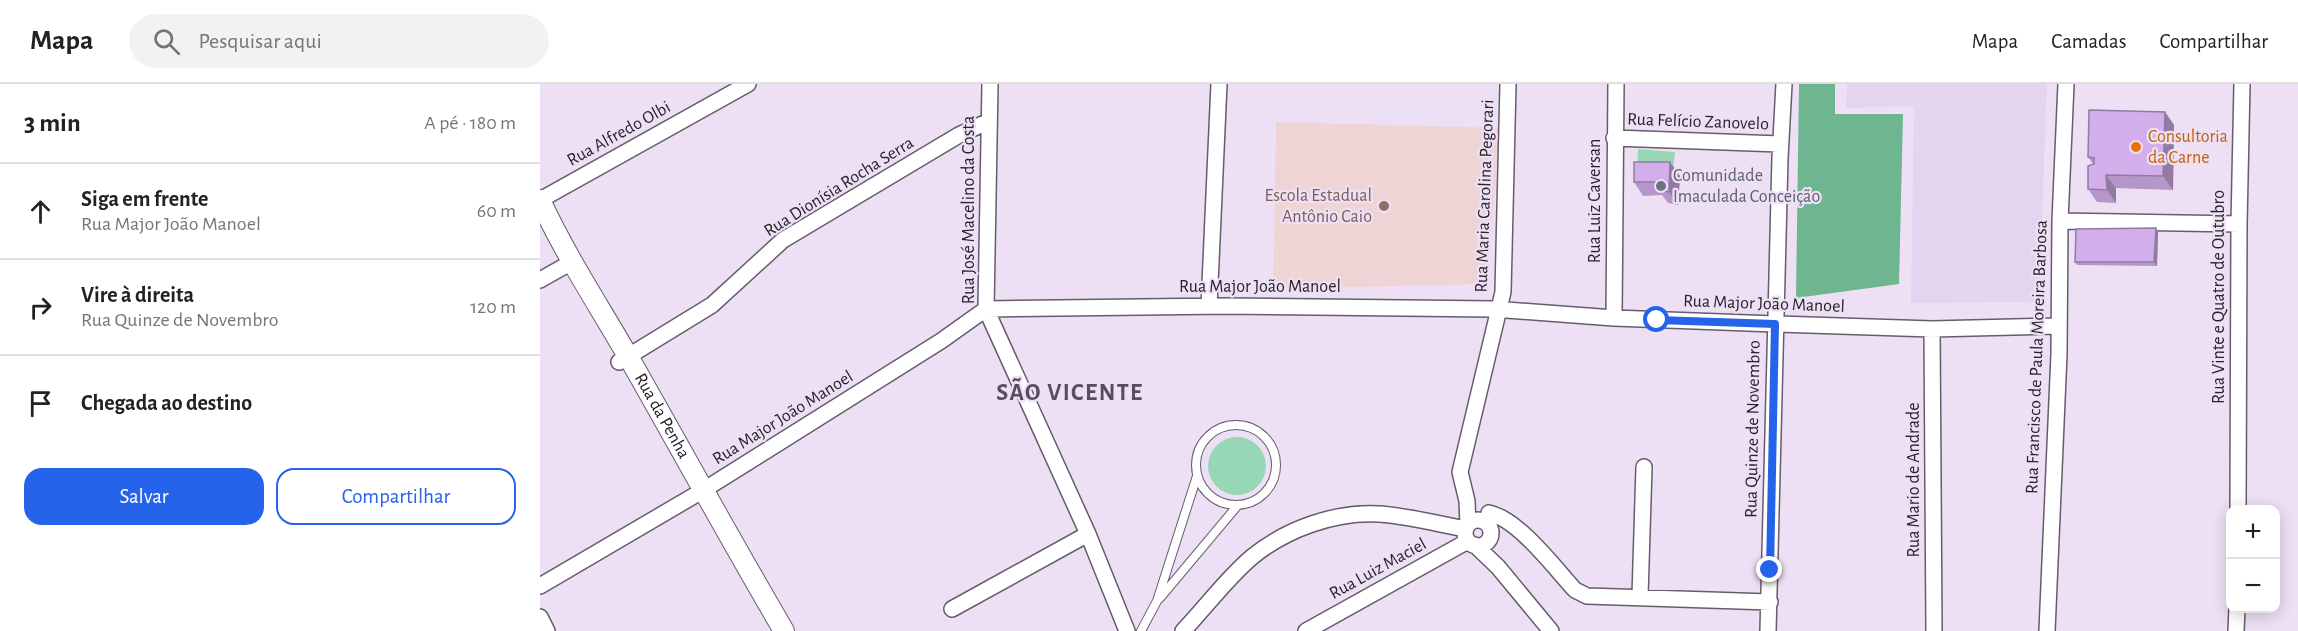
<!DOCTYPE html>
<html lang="pt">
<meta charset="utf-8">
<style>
:root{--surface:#fff;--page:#f2f2f2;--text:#222;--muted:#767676;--line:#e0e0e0;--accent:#2563eb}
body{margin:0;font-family:"Alegreya Sans",sans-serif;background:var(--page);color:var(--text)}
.controls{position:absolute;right:18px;bottom:18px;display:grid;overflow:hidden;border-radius:12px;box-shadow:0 3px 15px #0003}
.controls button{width:54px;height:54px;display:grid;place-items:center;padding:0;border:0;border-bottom:2px solid var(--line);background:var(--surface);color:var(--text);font:30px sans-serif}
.stop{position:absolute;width:18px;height:18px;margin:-14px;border:4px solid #2563eb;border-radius:50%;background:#fff}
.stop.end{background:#2563eb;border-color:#fff;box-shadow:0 2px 6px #0008}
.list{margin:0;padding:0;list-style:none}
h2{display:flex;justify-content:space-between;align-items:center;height:78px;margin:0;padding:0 24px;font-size:26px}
h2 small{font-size:20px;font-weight:400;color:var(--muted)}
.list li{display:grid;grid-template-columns:39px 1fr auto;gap:18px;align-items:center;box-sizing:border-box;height:96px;padding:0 24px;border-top:2px solid var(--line)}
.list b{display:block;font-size:22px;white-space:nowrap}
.list p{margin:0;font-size:20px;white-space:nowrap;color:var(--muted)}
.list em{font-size:20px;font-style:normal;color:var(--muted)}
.actions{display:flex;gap:12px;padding:18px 24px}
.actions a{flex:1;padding:14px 0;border:2px solid var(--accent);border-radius:18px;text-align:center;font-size:21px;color:var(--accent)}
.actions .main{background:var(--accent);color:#fff}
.icon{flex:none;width:33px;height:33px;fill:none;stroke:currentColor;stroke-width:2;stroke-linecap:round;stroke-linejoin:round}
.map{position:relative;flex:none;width:1758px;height:547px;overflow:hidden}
header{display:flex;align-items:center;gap:36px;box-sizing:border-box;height:84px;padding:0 30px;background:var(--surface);border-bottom:2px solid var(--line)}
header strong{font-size:28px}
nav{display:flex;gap:33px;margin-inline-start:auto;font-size:21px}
.search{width:420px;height:54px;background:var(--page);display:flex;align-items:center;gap:15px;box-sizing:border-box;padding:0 21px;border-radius:33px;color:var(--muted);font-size:22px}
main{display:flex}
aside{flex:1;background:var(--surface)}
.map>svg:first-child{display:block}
.built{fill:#e4d4ef}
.education{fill:#efd4d5}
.green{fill:#98d7b5}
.forest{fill:#6db690}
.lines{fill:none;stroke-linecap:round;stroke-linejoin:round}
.service-casing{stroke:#665c6d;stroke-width:10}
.minor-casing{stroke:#665c6d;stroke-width:18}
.tertiary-casing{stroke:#665c6d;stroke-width:22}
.service{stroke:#fff;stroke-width:8}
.minor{stroke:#fff;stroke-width:15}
.tertiary{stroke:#fff;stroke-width:20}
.wall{fill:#b596c9}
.shaded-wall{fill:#937aa4}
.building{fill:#d2aeea;stroke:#937aa4;stroke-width:1.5}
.route{stroke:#2563eb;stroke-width:8}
.food-dot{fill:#e8710a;stroke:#ede0f5;stroke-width:2}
.worship-dot{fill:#6b7280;stroke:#ede0f5;stroke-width:2}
.education-dot{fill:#8d6e63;stroke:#ede0f5;stroke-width:2}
.labels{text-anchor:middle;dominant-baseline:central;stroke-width:4.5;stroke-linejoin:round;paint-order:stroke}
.street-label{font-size:18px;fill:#28232b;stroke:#ede0f5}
.food-label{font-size:18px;fill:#c56008;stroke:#ede0f5;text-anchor:start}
.worship-label{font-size:18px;fill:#5b616d;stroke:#ede0f5;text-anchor:start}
.education-label{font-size:18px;fill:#785e54;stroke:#ede0f5;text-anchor:end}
.district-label{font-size:24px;font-weight:bold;letter-spacing:1.5px;fill:#574d5e;stroke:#ede0f5}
</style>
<header>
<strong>Mapa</strong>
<div class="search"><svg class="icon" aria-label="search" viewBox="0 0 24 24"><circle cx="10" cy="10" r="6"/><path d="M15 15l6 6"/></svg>Pesquisar aqui</div>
<nav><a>Mapa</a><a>Camadas</a><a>Compartilhar</a></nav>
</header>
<main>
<aside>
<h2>3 min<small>A pé · 180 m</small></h2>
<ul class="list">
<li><svg class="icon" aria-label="ahead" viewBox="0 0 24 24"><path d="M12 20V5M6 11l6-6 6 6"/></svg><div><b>Siga em frente</b><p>Rua Major João Manoel</p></div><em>60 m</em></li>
<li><svg class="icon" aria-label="right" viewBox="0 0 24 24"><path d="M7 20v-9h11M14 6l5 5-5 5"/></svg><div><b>Vire à direita</b><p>Rua Quinze de Novembro</p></div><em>120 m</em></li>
<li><svg class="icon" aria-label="arrive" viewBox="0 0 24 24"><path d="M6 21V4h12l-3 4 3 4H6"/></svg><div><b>Chegada ao destino</b></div></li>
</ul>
<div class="actions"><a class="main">Salvar</a><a>Compartilhar</a></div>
</aside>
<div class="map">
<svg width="1758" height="547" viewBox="0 0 1758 547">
<rect width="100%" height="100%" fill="#ede0f5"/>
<path class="built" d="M 1307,0 L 1507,0 L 1499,218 L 1371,219 L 1374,22 L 1306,24 Z"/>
<path class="education" d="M 736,38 L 960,44 L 947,200 L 733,205 Z"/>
<path class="green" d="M 1098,65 L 1135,68 L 1133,88 L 1097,85 Z
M668 382a29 29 0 1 1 58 0a29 29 0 1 1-58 0Z"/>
<path class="forest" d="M 1259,0 L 1295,0 L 1295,30 L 1363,30 L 1359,200 L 1256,214 Z"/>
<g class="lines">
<defs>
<path id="service" d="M656 381a40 40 0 1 1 80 0a40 40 0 1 1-80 0Z
M 620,514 L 698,421
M 601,547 L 617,517 L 657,392"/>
<path id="minor" d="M 450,0 L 446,225 L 548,450 L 587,547
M 1074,54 L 1240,60
M 0,116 L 208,0
M 1520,137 L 1699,140
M 0,196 L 23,183
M 669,222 L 679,0
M 1074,234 L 1076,0
M 1392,245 L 1394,547
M 79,278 L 172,221 L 243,156 L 419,51 L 449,37
M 1698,426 L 1699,140 L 1702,0
M 949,429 C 978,435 1014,483 1035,506 L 1047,512 L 1230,518
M925 449a13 13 0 1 1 26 0a13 13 0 1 1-26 0Z
M 928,441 L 927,417 L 920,388 L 963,208 L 968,0
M 935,461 L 958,483 L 1011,547
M 0,502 L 162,407 L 401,257 L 446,225 L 685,222 L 953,225 L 1074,234 L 1235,240 L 1392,245 L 1518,242
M 1100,512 L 1104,383
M 412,525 L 548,450
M 0,533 L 7,547
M 643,547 C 665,524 688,493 712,473 C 746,445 796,427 840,430 C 868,432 898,440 926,445
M 766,547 L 928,457
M 1228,547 L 1240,74 L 1244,0
M 1507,547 L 1519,270 L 1520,137 L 1526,0
M 1696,547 L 1697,524"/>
<g id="tertiary">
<path id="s1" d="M 0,116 C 26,172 59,222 89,274 C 141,365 191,457 244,547"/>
</g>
</defs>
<use href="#service" class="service-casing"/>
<use href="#minor" class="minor-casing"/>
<use href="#tertiary" class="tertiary-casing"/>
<use href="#service" class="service"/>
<use href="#minor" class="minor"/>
<use href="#tertiary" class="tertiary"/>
</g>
<path class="wall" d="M 1625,28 L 1634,41 L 1633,106 L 1576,104 L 1576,119 L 1557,118 L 1548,105 L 1553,80 L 1548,73 Z
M 1140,92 L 1138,121 L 1128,119 L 1122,111 L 1103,112 L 1094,98 Z
M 1616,144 L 1618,148 L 1617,182 L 1537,181 L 1535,178 Z"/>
<path class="shaded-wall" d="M 1625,28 L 1634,41 L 1633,106 L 1623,92 Z
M 1130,78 L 1140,92 L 1138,121 L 1129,108 Z
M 1566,91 L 1576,104 L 1576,119 L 1567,106 Z
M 1616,144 L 1618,148 L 1617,182 L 1614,178 Z"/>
<path class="building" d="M 1549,26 L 1625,28 L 1623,92 L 1566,91 L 1567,106 L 1548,105 L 1548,82 L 1554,80 L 1554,74 L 1548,73 Z
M 1094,78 L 1130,78 L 1129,108 L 1118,106 L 1118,98 L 1094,98 Z
M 1616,144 L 1614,178 L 1535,178 L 1536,145 Z"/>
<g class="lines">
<path class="route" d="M 1117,236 L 1235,240 L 1230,486"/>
</g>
<circle class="food-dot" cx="1596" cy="63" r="6"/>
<circle class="worship-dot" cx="1121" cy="102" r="6"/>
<circle class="education-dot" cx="844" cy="122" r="6"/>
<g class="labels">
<g class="street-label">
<text transform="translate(1158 38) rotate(2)">Rua Felício Zanovelo</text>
<text transform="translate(79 50) rotate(-29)">Rua Alfredo Olbi</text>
<text transform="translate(299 103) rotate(-32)">Rua Dionísia Rocha Serra</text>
<text transform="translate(945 112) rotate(-88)">Rua Maria Carolina Pegorari</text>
<text transform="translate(1055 117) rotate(-90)">Rua Luiz Caversan</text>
<text transform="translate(429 126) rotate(-90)">Rua José Macelino da Costa</text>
<text x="720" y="203">Rua Major João Manoel</text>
<text transform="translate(1679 213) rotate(-90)">Rua Vinte e Quatro de Outubro</text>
<text transform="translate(1224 220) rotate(2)">Rua Major João Manoel</text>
<text transform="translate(1497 273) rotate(-88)">Rua Francisco de Paula Moreira Barbosa</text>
<text stroke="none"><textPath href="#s1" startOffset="248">Rua da Penha</textPath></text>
<text transform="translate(243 334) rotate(-32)">Rua Major João Manoel</text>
<text transform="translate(1213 345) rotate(-89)">Rua Quinze de Novembro</text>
<text transform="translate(1374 396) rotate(-90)">Rua Mario de Andrade</text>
<text transform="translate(838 485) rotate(-29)">Rua Luiz Maciel</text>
</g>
<g class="food-label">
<text x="1608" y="53">Consultoria<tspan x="1608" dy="21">da Carne</tspan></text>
</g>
<g class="worship-label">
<text x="1133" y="92">Comunidade<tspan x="1133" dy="21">Imaculada Conceição</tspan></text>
</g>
<g class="education-label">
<text x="832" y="112">Escola Estadual<tspan x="832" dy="21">Antônio Caio</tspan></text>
</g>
<g class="district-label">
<text x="530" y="309">SÃO VICENTE</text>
</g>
</g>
</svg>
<div class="controls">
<button>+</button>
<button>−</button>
</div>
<div class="stop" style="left:1117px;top:236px"></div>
<div class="stop end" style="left:1230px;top:486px"></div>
</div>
</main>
